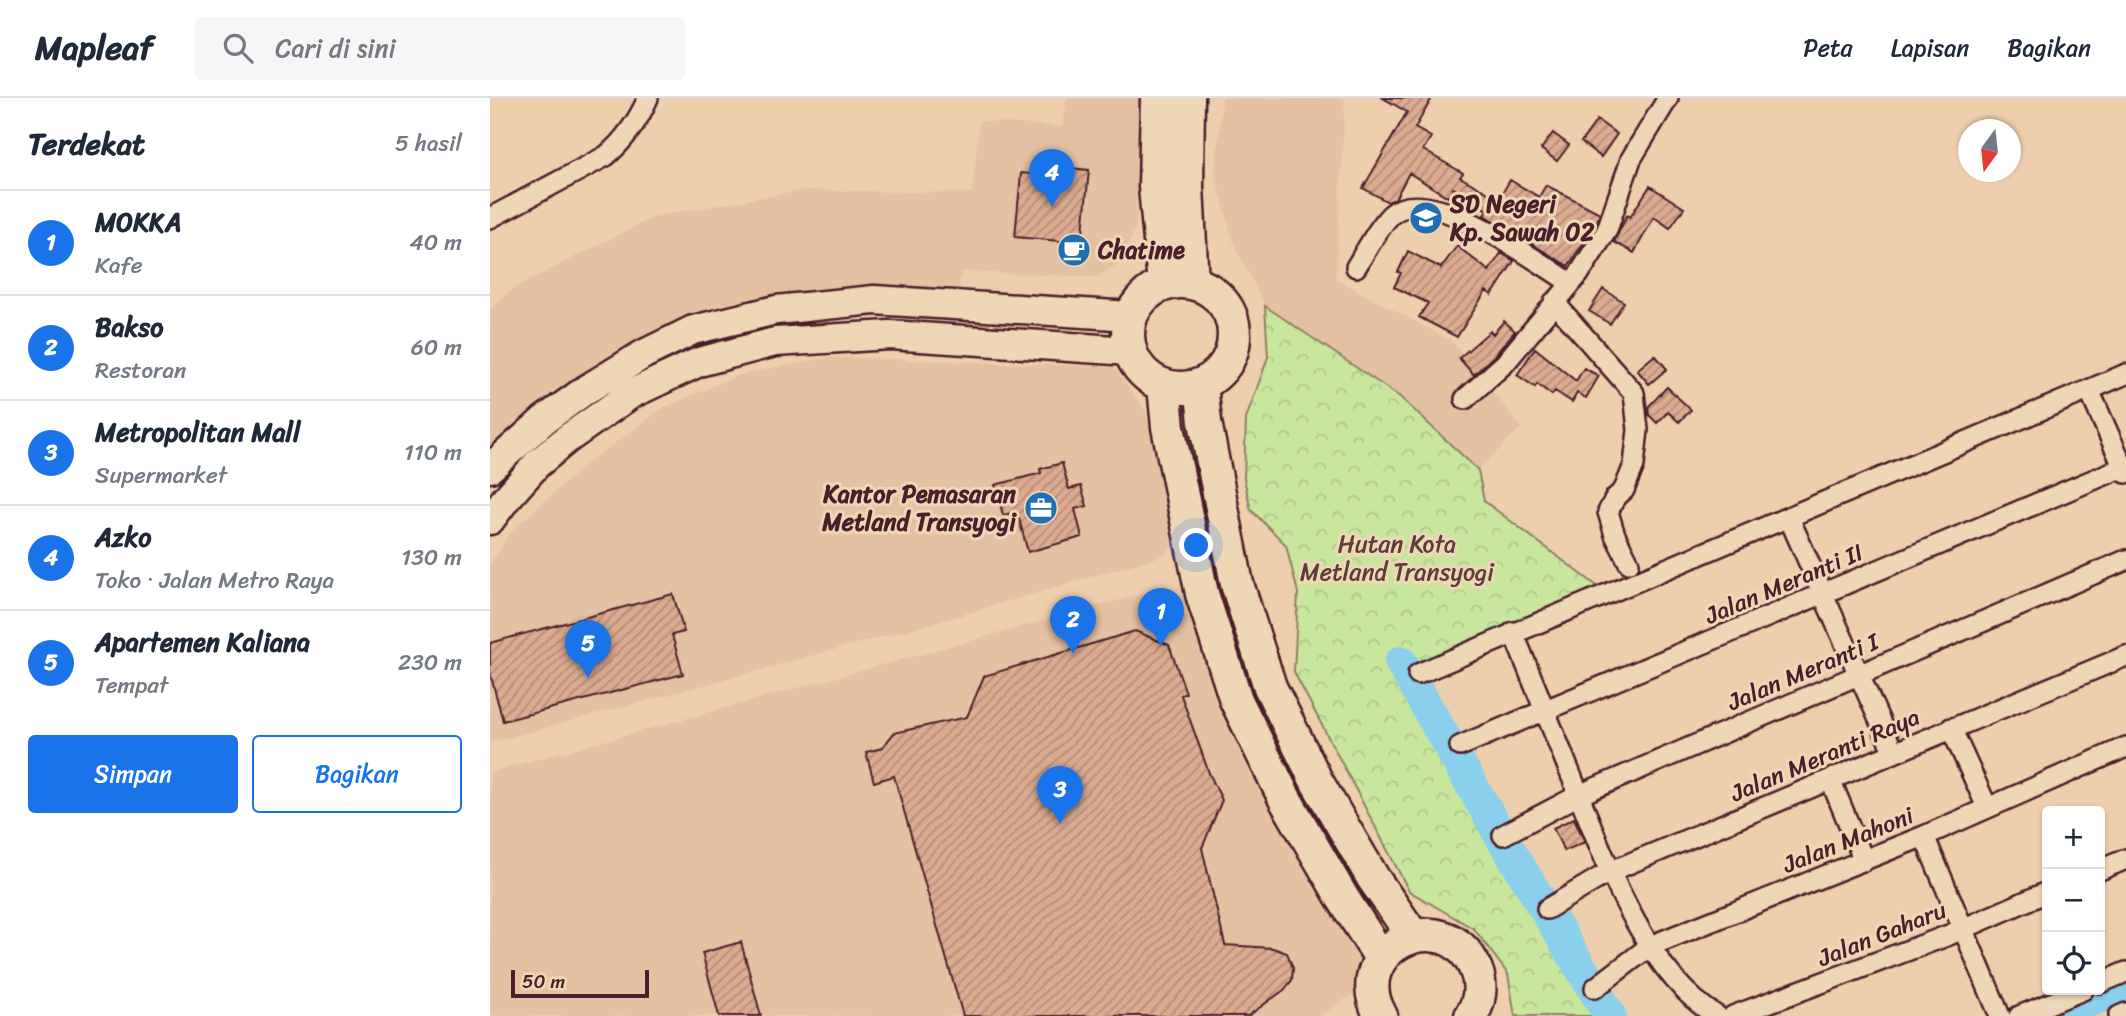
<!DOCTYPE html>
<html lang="id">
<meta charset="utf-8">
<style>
:root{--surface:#fff;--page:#f6f6f7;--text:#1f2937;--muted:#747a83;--line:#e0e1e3;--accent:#1a73e8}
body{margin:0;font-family:Sriracha,sans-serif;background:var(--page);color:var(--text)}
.controls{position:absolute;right:21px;bottom:21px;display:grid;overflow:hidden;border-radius:7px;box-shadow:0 2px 5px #0004}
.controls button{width:63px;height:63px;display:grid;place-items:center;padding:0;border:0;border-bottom:2px solid var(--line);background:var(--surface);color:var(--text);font:35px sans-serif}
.compass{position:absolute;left:1468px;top:21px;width:63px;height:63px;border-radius:50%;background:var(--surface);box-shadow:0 2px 5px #0004;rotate:195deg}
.scale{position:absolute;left:21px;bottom:18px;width:138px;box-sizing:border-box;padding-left:7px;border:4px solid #4a1f2b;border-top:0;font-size:19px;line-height:24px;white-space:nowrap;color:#4a1f2b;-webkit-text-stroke:5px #eed7b6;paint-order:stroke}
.you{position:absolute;left:707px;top:448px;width:24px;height:24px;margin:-18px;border:5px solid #fff;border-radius:50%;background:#1a73e8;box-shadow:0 0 0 10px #1a73e833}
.badge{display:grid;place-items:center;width:46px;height:46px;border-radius:50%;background:var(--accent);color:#fff;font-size:23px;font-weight:700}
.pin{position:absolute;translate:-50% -58px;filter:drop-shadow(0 2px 4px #0008)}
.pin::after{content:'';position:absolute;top:37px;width:24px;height:21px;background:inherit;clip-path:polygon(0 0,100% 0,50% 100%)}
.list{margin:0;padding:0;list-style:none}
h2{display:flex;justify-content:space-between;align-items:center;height:91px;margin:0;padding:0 28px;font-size:30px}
h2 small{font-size:23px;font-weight:400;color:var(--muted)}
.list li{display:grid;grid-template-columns:46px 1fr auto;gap:21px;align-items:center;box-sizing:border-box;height:105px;padding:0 28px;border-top:2px solid var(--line)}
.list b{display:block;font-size:26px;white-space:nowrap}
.list p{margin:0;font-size:23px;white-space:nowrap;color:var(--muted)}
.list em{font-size:23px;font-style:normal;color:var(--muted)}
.actions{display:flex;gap:14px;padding:21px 28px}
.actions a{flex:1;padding:16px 0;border:2px solid var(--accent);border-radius:7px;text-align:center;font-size:24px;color:var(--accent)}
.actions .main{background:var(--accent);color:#fff}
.icon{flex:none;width:38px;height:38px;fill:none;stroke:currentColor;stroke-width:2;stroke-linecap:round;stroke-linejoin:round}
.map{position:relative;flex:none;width:1636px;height:918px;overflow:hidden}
header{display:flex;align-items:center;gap:42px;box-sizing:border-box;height:98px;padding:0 35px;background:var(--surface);border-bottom:2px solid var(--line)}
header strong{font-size:33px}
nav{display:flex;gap:38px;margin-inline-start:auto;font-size:24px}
.search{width:490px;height:63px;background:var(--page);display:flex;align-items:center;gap:18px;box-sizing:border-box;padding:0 24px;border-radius:7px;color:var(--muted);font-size:26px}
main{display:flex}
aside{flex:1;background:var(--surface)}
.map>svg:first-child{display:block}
.built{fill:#e5c1a4}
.park{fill:url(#park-crowns);stroke:#8a8264;stroke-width:2}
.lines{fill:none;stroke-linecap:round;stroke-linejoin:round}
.river{stroke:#8acfeb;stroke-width:33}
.building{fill:url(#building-hatch);stroke:#4a1f2b;stroke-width:2}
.street-casing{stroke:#4a1f2b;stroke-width:24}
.secondary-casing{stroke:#4a1f2b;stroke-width:33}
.primary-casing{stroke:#4a1f2b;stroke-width:37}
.street{stroke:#eed7b6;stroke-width:19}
.secondary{stroke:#eed7b6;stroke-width:28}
.primary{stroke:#eed7b6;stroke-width:32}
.labels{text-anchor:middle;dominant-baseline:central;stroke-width:6;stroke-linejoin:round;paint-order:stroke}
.poi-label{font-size:24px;font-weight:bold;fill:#4a1f2b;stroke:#eed7b6;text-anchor:start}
.park-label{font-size:24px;fill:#5d3d3c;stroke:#eed7b6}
.street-label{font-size:24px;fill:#4a1f2b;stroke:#eed7b6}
</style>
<header>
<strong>Mapleaf</strong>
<div class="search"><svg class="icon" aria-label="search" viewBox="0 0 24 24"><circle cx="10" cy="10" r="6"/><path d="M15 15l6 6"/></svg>Cari di sini</div>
<nav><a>Peta</a><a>Lapisan</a><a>Bagikan</a></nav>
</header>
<main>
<aside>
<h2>Terdekat<small>5 hasil</small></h2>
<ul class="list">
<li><span class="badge">1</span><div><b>MOKKA</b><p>Kafe</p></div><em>40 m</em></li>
<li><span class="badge">2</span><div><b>Bakso</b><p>Restoran</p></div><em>60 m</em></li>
<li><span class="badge">3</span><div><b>Metropolitan Mall</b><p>Supermarket</p></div><em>110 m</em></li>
<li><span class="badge">4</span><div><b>Azko</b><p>Toko · Jalan Metro Raya</p></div><em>130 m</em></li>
<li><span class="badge">5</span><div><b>Apartemen Kaliana</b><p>Tempat</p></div><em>230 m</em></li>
</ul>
<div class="actions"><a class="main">Simpan</a><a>Bagikan</a></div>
</aside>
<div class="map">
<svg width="1636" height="918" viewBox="0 0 1636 918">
<defs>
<pattern id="park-crowns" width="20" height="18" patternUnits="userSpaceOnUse" patternTransform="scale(1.75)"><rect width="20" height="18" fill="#c9e69d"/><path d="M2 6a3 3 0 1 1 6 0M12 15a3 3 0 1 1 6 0" fill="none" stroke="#aec587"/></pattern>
<pattern id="building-hatch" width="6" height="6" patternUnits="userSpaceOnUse" patternTransform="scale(1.75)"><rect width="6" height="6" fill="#dcab92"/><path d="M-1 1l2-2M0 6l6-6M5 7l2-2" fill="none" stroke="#b48b77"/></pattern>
</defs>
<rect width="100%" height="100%" fill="#edcfae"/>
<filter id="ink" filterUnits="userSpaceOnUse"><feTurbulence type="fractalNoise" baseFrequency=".0143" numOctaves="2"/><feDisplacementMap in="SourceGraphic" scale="14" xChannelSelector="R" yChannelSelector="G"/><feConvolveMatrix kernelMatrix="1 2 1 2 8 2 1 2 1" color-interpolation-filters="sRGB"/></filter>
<g filter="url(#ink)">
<path class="built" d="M 577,0 L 651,0 L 646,129 L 632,162 L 609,179 L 471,174 L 469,196 L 321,192 L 227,208 L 113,261 L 0,347 L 0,212 L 24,190 L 165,118 L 314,92 L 482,95 L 489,23 L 572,29 Z
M 732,0 L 855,0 L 846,181 L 962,243 L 1032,329 L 988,372 L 910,299 L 775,208 L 744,146 L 725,76 Z
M 338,259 L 624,269 L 656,314 L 687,444 L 675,457 L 462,520 L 0,645 L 0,466 L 22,432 L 96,366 L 173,310 L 251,276 Z
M 651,496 L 709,524 L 788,719 L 871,858 L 864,896 L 829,918 L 3,918 L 0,912 L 0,674 Z"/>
<path class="park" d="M 775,208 L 910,299 L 988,372 L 994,403 L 1111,491 L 901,577 L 1121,918 L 1025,918 L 1018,876 L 984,831 L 919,793 L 804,574 L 808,495 L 796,447 L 761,412 L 754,381 L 756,321 L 778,259 Z"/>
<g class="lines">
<path class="river" d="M 911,564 L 1009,735 L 1120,918
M 1562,918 L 1636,888"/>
</g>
<path class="building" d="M 893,0 L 942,0 L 925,30 L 941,39 L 933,52 L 973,75 L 970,79 L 1009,101 L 1020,82 L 1049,99 L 1056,87 L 1110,115 L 1106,127 L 1078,168 L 994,117 L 997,112 L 963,90 L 958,99 L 919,75 L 905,101 L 898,104 L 873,90 L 917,14 Z
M 1107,22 L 1127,36 L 1111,59 L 1091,44 Z
M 1063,35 L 1079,47 L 1067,63 L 1051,51 Z
M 580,70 L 599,72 L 592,145 L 525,139 L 531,75 L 580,79 Z
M 1160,88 L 1194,110 L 1180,130 L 1164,119 L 1144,155 L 1124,144 L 1137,117 L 1140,119 Z
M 967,148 L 999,173 L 1011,155 L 1024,163 L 1002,197 L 996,193 L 967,239 L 929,219 L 938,205 L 904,189 L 911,175 L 908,174 L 918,153 L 951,170 Z
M 1113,191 L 1134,204 L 1120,226 L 1099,213 Z
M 1014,223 L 1025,233 L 1006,256 L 984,277 L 969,260 L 1000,233 L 1003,236 Z
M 1045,250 L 1086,283 L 1094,270 L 1109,278 L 1096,300 L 1087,295 L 1082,304 L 1065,293 L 1062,297 L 1047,286 L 1045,289 L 1027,277 Z
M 1165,257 L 1177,271 L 1159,286 L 1147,272 Z
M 1177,289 L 1201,312 L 1189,324 L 1178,314 L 1167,325 L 1159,317 L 1158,309 Z
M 572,365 L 579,391 L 591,388 L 597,408 L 585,411 L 592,439 L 538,454 L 527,414 L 513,417 L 505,387 L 551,375 L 550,371 Z
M 183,496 L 194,534 L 182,537 L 193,576 L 13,623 L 0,575 L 0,545 Z
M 645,533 L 679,547 L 696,595 L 691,597 L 719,675 L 732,702 L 712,750 L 735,847 L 783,850 L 797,855 L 803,870 L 802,882 L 794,892 L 758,918 L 473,918 L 404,678 L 384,684 L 376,654 L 392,650 L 404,635 L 477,619 L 494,578 Z
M 1084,720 L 1095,744 L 1074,753 L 1063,730 Z
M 251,844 L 271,918 L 229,918 L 212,855 Z"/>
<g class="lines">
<defs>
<path id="street" d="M 0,120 L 116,58 C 135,42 148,23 158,0
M 866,169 C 874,156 892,123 903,115 C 942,85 1047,164 1081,185
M 1064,204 L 1144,295 L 1148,332 L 1144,367 L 1134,392 L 1125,400 L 1118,414 L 1125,437 L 1139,465
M 1599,292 L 1636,375
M 975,301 L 1015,265 L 1089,176 L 1117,132 L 1141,61 L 1178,0
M 1299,420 L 1404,655
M 1023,534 C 1043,583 1063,633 1083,682 C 1113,757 1155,876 1227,918
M 928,576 L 1636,276
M 1461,630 L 1497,709
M 970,648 L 1636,368
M 1341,683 L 1374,763
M 1013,737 L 1089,697 L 1636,462
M 1434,738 L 1510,918
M 1610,772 L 1636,761
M 1057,811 L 1119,774 L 1636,558
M 1610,885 L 1636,874
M 1105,890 L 1160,848 L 1434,738 L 1636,649
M 1243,918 L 1459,837 L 1557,794
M 1529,918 L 1593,892
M 1629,918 L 1636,915"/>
<path id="secondary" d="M 0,370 L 54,322 L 97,291 L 154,256 L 203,232 L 286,212 L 384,202 L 641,218
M 0,422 L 15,402 L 47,366 L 77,341 L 141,296 L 209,264 L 285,244 L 400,237 L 640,253"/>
<path id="primary" d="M 667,0 L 665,89 L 674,186
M 698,0 L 697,89 L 702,185
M638 237a53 53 0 1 1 106 0a53 53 0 1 1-106 0Z
M 711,287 L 715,324 L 747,486 L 780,589 L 827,684 L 883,780 L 923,838
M 674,288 L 678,329 L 712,496 L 746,602 L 795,701 L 852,799 L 891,860
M 891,918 C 852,851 956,800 986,872 C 992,887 990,904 981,918"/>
</defs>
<use href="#street" class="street-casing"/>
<use href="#secondary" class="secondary-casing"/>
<use href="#primary" class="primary-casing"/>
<use href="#street" class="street"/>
<use href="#secondary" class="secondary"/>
<use href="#primary" class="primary"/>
</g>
</g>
<defs>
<symbol id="school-disc" viewBox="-11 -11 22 22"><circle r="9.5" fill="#1f6fb2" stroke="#eed7b6"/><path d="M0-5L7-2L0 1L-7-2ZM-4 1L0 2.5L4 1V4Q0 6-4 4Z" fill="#fff"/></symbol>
<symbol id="cafe-disc" viewBox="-11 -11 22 22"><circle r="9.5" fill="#1f6fb2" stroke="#eed7b6"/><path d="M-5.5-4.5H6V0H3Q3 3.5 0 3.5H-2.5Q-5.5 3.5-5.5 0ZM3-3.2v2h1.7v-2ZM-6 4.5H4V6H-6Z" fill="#fff"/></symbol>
<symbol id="office-disc" viewBox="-11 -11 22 22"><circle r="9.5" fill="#1f6fb2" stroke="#eed7b6"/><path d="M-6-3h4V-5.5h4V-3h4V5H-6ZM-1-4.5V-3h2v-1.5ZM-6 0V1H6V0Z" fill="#fff"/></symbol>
</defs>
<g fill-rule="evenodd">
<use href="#school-disc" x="917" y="101" width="38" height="38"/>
<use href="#cafe-disc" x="565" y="133" width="38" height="38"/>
<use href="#office-disc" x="532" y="391" width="38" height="38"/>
</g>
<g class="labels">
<g class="poi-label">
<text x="960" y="106">SD Negeri<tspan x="960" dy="28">Kp. Sawah 02</tspan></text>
<text x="608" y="152">Chatime</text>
<text x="526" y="396" text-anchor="end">Kantor Pemasaran<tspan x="526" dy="28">Metland Transyogi</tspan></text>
</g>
<g class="park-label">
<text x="907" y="446">Hutan Kota<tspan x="907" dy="28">Metland Transyogi</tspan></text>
</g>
<g class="street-label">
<text transform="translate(1294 486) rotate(-23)">Jalan Meranti II</text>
<text transform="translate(1313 574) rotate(-23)">Jalan Meranti I</text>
<text transform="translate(1335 657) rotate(-23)">Jalan Meranti Raya</text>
<text transform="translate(1358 742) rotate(-22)">Jalan Mahoni</text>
<text transform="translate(1392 836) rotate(-22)">Jalan Gaharu</text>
</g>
</g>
</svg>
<div class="controls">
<button>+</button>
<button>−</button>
<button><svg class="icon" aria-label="locate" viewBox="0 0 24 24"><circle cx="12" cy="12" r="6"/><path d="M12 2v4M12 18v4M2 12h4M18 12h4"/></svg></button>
</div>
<svg class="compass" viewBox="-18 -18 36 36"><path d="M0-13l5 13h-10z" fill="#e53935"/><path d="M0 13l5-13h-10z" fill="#747a83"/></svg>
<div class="scale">50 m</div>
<div class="you"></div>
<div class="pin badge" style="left:671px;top:548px">1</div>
<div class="pin badge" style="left:583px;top:556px">2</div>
<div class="pin badge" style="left:570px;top:726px">3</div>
<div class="pin badge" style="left:562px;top:109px">4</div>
<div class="pin badge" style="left:98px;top:580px">5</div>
</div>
</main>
